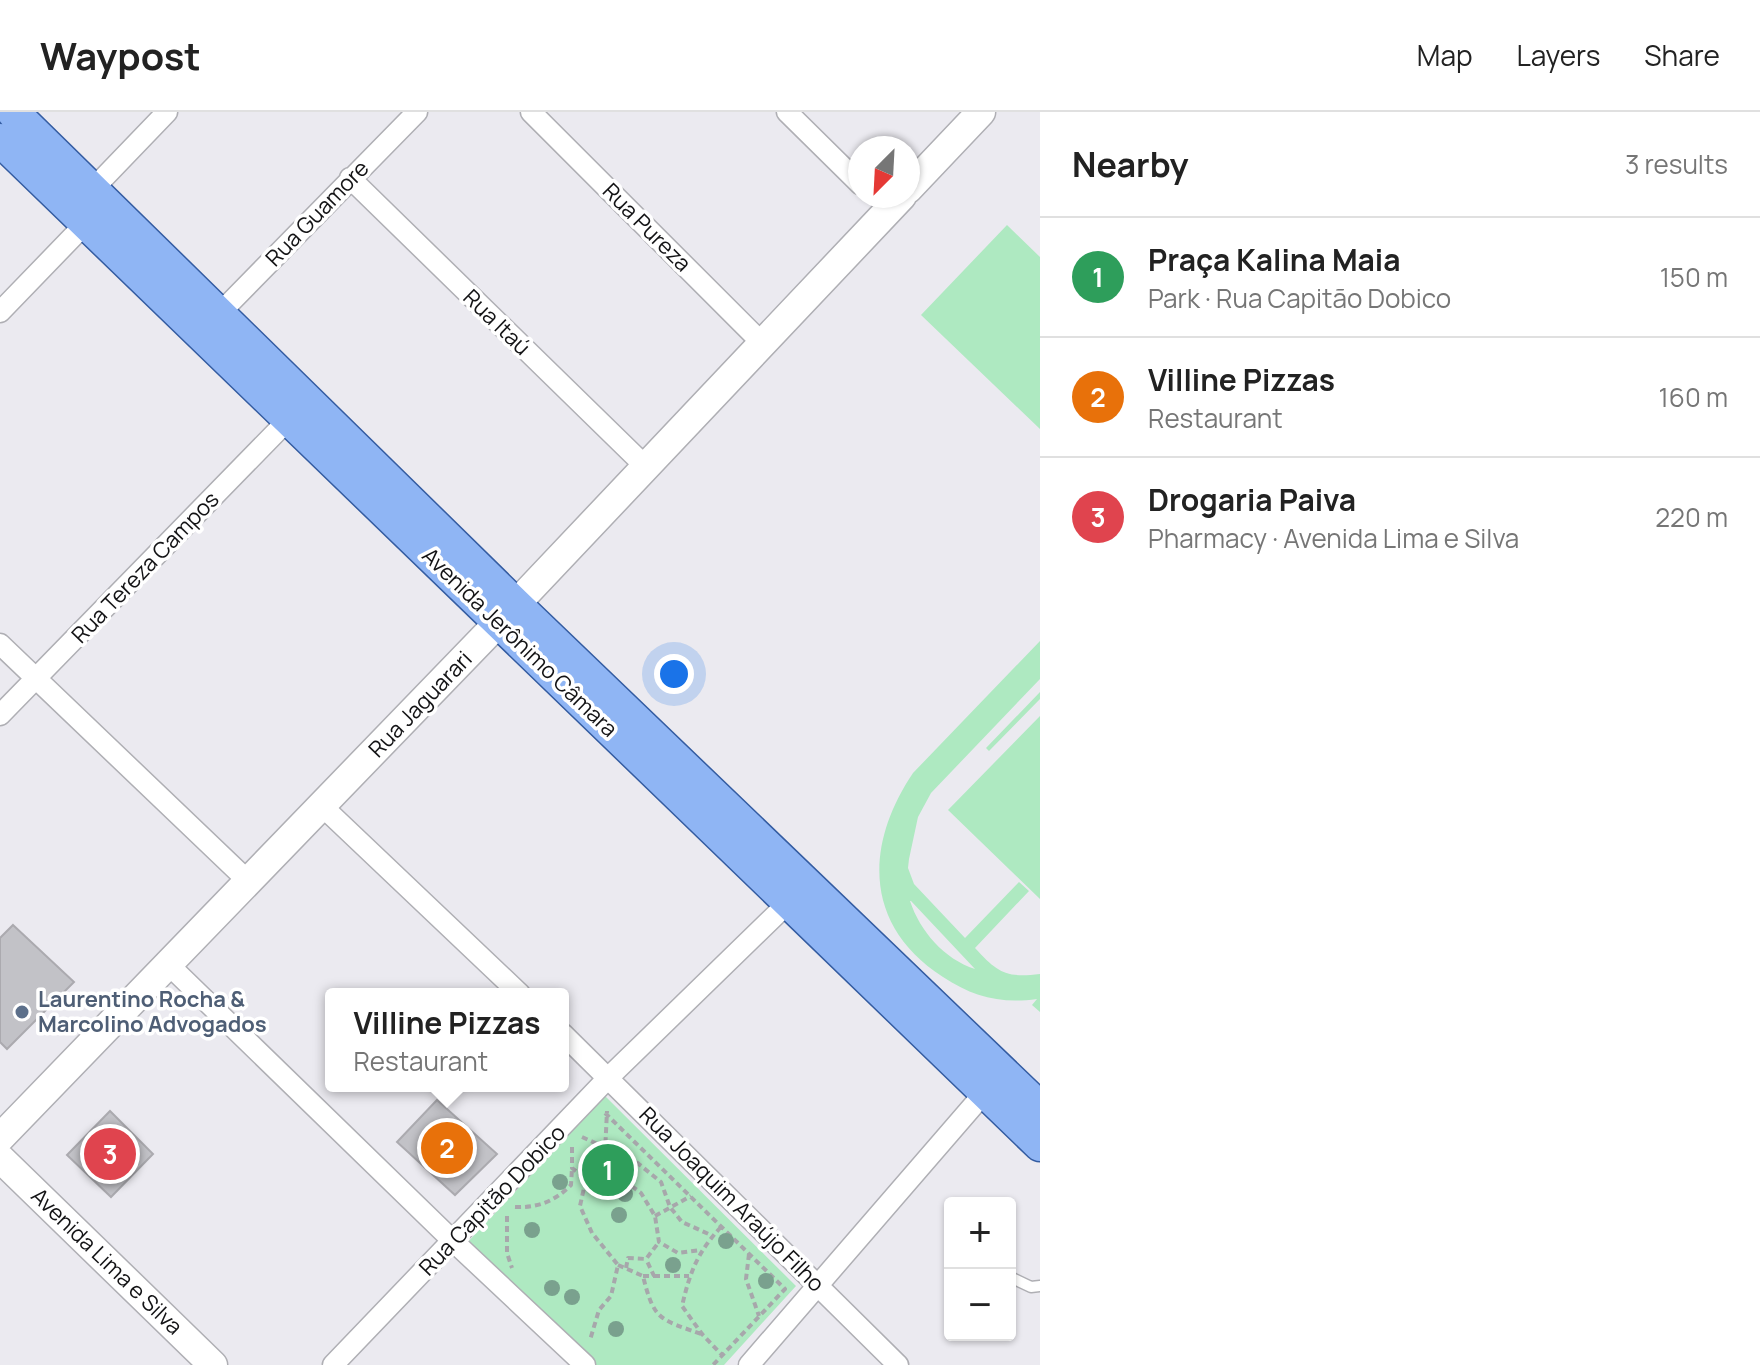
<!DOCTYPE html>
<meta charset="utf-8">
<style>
:root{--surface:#fff;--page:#f2f2f2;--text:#222;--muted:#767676;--line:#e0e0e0;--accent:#b45309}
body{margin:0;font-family:Manrope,sans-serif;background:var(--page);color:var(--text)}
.controls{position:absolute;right:24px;bottom:24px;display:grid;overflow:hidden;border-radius:8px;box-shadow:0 2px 6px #0004}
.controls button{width:72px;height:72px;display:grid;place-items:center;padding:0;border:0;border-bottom:2px solid var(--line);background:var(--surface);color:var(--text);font:40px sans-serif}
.compass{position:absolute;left:848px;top:24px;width:72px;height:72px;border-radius:50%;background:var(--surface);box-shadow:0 2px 6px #0004;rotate:204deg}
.you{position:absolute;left:674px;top:562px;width:28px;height:28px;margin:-20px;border:6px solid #fff;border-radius:50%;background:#1a73e8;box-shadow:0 0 0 12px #1a73e833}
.badge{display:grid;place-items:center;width:52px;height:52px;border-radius:50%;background:var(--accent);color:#fff;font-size:26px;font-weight:700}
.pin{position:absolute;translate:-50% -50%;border:4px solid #fff;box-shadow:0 2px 8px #0006}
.popup{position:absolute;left:325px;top:876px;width:244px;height:104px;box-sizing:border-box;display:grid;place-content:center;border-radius:8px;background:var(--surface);filter:drop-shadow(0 2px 6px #0005);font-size:26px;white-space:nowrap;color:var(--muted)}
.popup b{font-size:30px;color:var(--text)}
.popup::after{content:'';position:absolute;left:50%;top:100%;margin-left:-16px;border:16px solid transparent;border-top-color:var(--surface)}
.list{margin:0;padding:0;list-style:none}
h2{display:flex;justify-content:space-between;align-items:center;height:104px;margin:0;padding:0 32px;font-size:34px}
h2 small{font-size:26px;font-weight:400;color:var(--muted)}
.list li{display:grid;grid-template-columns:52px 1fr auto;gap:24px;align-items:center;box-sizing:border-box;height:120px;padding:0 32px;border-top:2px solid var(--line)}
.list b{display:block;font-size:30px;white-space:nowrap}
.list p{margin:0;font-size:26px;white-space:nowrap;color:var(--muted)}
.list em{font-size:26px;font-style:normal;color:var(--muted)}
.map{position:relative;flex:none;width:1040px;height:1253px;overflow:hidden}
header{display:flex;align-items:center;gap:48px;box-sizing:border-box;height:112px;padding:0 40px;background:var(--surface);border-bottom:2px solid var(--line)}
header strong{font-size:38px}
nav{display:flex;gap:44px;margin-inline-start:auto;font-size:28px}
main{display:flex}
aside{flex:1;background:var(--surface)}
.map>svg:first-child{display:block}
.green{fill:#aee9c1;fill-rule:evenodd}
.building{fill:#c2c2c7;stroke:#abaaaf;stroke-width:2}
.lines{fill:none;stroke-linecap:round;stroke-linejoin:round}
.service-casing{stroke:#afafb4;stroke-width:13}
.minor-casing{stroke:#afafb4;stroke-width:23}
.secondary-casing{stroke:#afafb4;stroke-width:31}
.primary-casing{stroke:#345ca1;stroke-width:35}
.path{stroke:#a7a7ab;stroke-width:4;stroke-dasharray:6 4;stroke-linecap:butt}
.service{stroke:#fff;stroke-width:10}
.minor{stroke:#fff;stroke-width:20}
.secondary{stroke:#fff;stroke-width:28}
.primary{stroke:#8fb5f4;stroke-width:32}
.tree{fill:#7aa18e}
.service-dot{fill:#5c6f8a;stroke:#fff;stroke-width:3}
.labels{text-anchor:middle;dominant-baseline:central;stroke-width:7;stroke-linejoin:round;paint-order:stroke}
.street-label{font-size:22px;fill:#131315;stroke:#fff}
.service-label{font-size:22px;font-weight:bold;fill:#4e5e75;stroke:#fff;text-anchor:start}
</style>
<header>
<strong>Waypost</strong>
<nav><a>Map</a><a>Layers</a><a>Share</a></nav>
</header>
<main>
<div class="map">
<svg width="1040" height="1253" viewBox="0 0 1040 1253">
<rect width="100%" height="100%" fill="#ebeaf0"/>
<path class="green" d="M 1007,113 L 1040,145 L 1040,317 L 921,203 Z
M 1040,529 L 1040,567 L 931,681 L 918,705 L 909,747 L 908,756 L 914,772 L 965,826 L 1019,770 L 1029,779 L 975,836 C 998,861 1006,866 1040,862 L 1040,900 L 1032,893 L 1037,887 C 1001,892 973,885 943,865 C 864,814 864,734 913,661 ZM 910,789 L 911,789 L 975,857 C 944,847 920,819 910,789 Z
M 1040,580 L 1040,587 L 989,639 L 986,636 Z
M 1040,604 L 1040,787 L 948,698 Z
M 605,984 L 796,1174 L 724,1253 L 593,1253 L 465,1133 Z"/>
<path class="building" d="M 13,813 L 74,870 L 7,937 L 0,930 L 0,826 Z
M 437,988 L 497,1042 L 455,1083 L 397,1030 Z
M 110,999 L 153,1042 L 111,1085 L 67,1043 Z"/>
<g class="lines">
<defs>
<path id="service" d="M 1010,1165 L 1031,1175 L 1040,1174"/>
<path id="minor" d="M 531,0 L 762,231
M 787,0 L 860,72
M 350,66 L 645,354
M 92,78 L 167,0
M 0,200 L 86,111
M 218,203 L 417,0
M 0,532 L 249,770
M 0,603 L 289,307
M 322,694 L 520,882
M 169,853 L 453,1129 L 585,1253
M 563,922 L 898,1253
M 333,1253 L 609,965 L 789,790
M 749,1253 L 985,980"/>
<path id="secondary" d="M 908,77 L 981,0
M 0,1026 L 499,510 L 902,84
M 0,1046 L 213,1253"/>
<path id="primary" d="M 13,0 L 515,492 L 1040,996
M 0,28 L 1040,1033"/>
</defs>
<use href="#service" class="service-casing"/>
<use href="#minor" class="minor-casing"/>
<use href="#secondary" class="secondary-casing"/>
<use href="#primary" class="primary-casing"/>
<path class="path" d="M 605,1001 L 785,1177 L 713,1253
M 582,1025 L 635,1049 L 661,1070 L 670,1095 L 682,1110 L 713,1124
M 572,1035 L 572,1056 L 586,1067 L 580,1094 L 592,1121 L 618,1153 L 611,1184 L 599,1198 L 590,1228
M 604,1061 L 607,999
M 586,1067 L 604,1061 L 622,1067 L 641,1081 L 655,1104 L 659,1130 L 678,1141 L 700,1138
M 515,1095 C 538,1096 555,1089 571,1073 L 572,1056
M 507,1104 L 507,1141 L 512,1156
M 655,1104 L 691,1084
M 721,1115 C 697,1141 690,1160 682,1194 L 702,1222 L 722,1243
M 749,1142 L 746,1167 L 759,1204
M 618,1153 L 643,1164 C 654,1209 660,1207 701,1222
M 626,1156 L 628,1146 L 646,1147 L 659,1130
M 643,1164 L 654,1164 L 646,1147
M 654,1164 L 689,1164"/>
<use href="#service" class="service"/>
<use href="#minor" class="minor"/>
<use href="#secondary" class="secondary"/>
<use href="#primary" class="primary"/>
</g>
<g class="tree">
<circle cx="560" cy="1070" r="8"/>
<circle cx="625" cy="1082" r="8"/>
<circle cx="619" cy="1103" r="8"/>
<circle cx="532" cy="1118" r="8"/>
<circle cx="726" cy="1129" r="8"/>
<circle cx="673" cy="1153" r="8"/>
<circle cx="766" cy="1169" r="8"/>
<circle cx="552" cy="1176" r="8"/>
<circle cx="572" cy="1185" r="8"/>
<circle cx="616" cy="1217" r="8"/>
</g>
<circle class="service-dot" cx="22" cy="900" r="8"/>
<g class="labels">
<g class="street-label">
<text transform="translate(317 101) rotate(-46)">Rua Guamore</text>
<text transform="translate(647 115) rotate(45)">Rua Pureza</text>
<text transform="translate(497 210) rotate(44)">Rua Itaú</text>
<text transform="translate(145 455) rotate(-46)">Rua Tereza Campos</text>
<text transform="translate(520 530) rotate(44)">Avenida Jerônimo Câmara</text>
<text transform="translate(420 592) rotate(-46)">Rua Jaguarari</text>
<text transform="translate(732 1087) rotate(45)">Rua Joaquim Araújo Filho</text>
<text transform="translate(492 1088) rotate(-46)">Rua Capitão Dobico</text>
<text transform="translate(107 1149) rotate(44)">Avenida Lima e Silva</text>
</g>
<g class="service-label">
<text x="38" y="887">Laurentino Rocha &amp;<tspan x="38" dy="25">Marcolino Advogados</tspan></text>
</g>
</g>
</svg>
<div class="controls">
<button>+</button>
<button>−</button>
</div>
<svg class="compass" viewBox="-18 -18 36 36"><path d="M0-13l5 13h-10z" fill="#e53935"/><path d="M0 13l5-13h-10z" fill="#767676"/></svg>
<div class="you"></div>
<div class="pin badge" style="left:608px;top:1058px;background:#2e9e5b">1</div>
<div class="pin badge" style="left:447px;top:1036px;background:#e8710a">2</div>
<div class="popup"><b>Villine Pizzas</b>Restaurant</div>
<div class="pin badge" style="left:110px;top:1042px;background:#e0444e">3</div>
</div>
<aside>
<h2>Nearby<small>3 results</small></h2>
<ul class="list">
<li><span class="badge" style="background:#2e9e5b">1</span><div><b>Praça Kalina Maia</b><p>Park · Rua Capitão Dobico</p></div><em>150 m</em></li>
<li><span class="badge" style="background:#e8710a">2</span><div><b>Villine Pizzas</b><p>Restaurant</p></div><em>160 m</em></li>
<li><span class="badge" style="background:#e0444e">3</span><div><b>Drogaria Paiva</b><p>Pharmacy · Avenida Lima e Silva</p></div><em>220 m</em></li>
</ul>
</aside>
</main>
